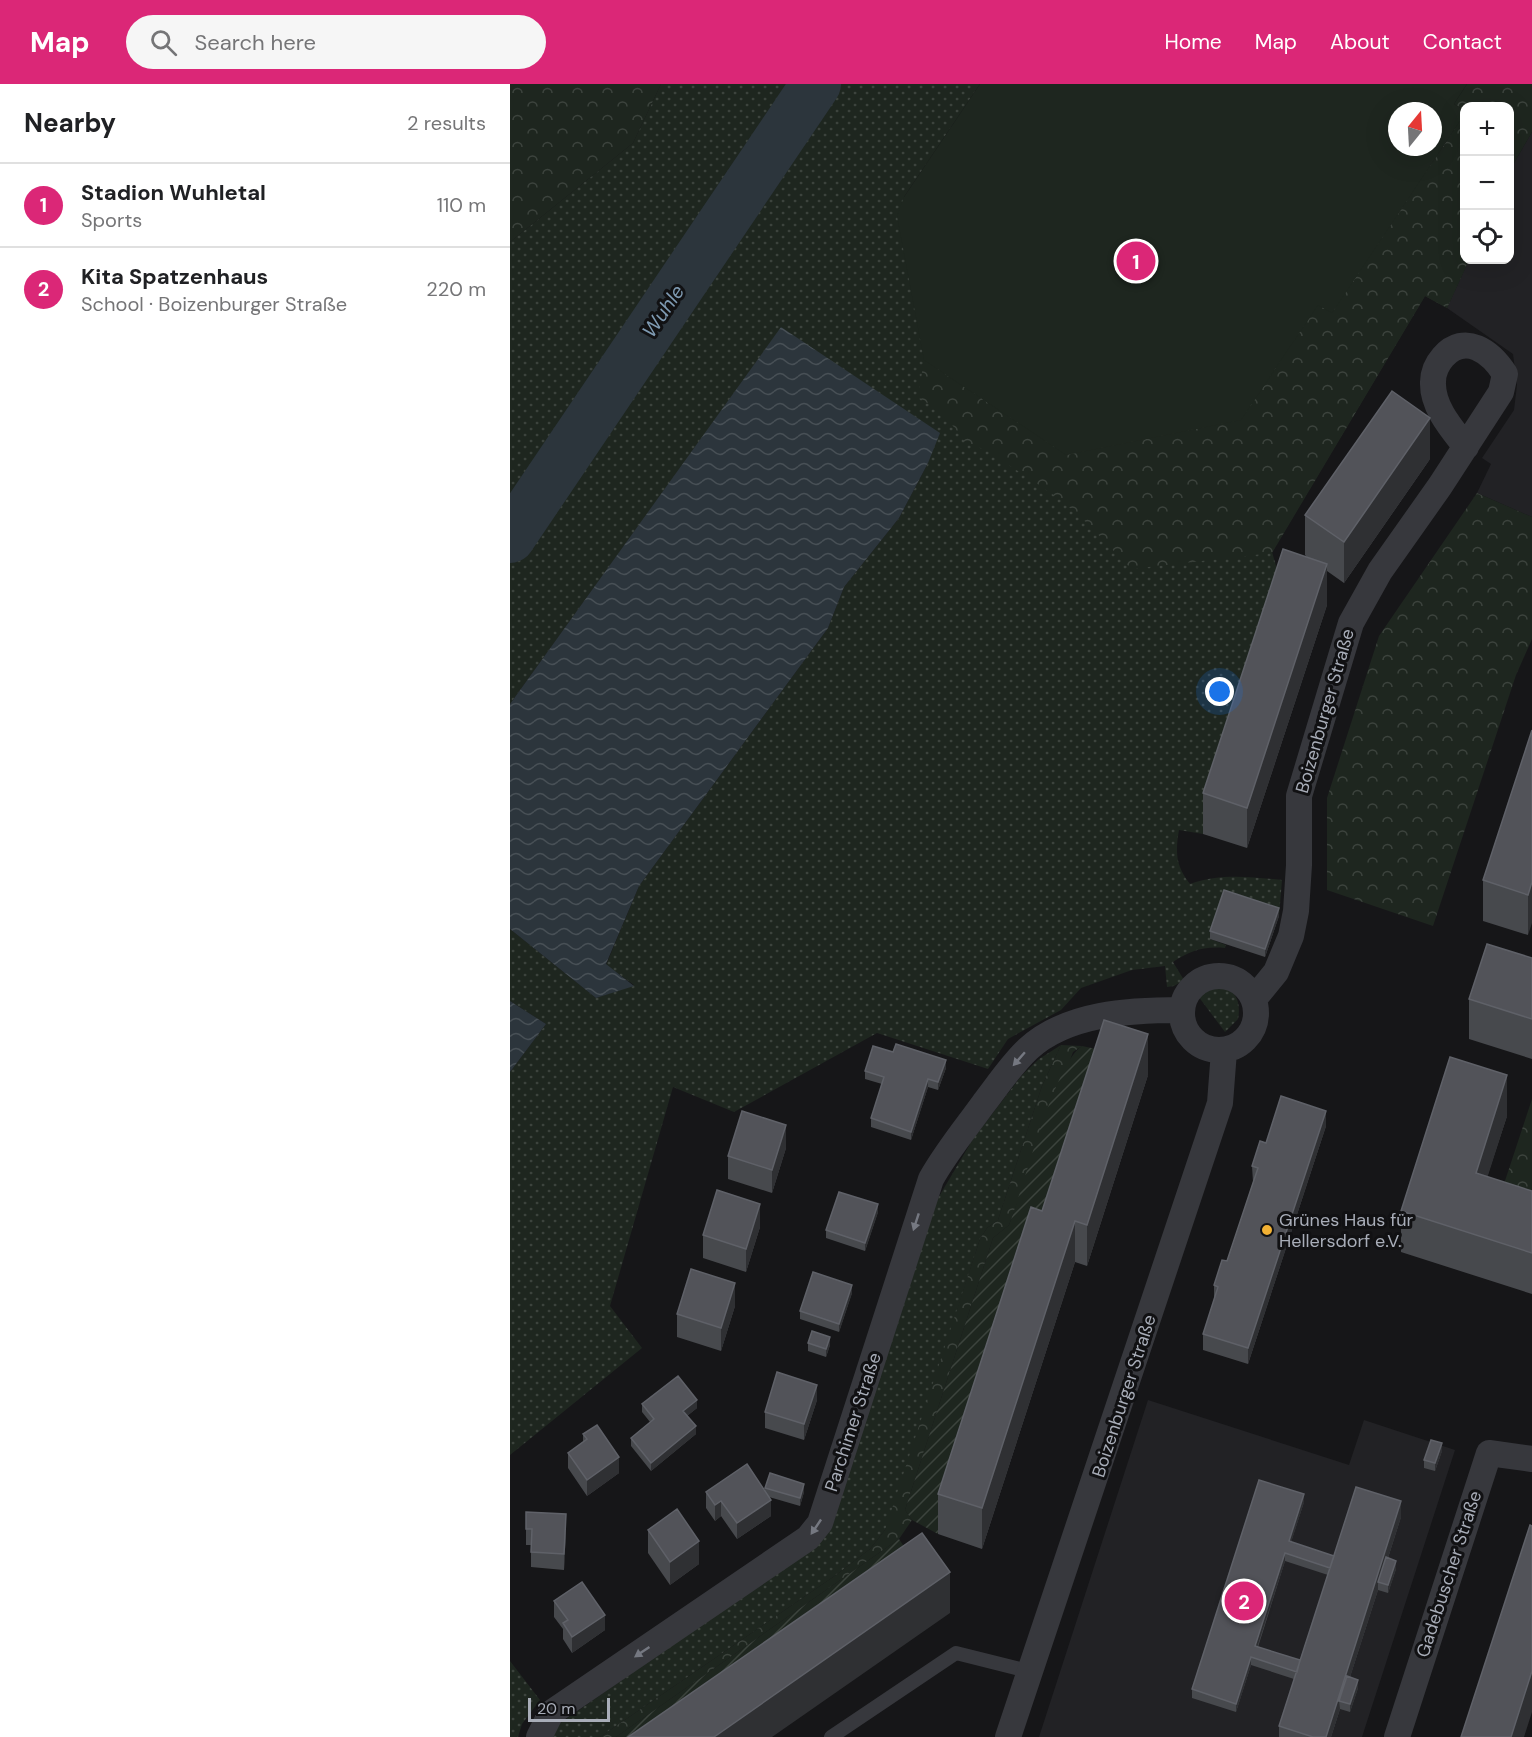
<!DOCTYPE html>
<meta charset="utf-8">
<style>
:root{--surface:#fff;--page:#f6f6f6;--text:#202124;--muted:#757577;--line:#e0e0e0;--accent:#db2777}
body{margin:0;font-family:"DM Sans",sans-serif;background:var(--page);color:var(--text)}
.controls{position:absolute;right:18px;top:18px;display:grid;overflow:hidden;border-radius:12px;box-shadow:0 6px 24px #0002}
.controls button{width:54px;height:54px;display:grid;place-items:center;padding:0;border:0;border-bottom:2px solid var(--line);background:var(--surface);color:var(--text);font:30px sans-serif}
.compass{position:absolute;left:878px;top:18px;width:54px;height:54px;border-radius:50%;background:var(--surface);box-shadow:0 6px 24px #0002;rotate:18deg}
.scale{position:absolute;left:18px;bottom:15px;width:82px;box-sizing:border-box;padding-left:6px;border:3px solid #a8adb8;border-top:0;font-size:16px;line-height:21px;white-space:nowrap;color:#a8adb8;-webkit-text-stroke:4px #111113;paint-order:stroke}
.you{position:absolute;left:710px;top:608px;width:21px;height:21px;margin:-15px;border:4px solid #fff;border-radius:50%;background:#1a73e8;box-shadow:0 0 0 9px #1a73e833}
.badge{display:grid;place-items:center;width:39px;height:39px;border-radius:50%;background:var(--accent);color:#fff;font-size:20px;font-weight:700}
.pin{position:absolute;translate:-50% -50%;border:3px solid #fff;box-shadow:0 2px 6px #0006}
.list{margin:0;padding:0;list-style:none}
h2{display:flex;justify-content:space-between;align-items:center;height:78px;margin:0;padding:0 24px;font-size:26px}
h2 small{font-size:20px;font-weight:400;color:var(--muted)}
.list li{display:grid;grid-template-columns:39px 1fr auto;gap:18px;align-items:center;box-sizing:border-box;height:84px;padding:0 24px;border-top:2px solid var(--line)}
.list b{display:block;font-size:22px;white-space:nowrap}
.list p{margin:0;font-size:20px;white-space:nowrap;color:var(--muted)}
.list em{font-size:20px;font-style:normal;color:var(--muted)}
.icon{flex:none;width:33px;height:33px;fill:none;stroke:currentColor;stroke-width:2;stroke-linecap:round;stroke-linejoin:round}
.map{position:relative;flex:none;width:1022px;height:1653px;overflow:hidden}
header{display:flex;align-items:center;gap:36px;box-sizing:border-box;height:84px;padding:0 30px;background:var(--accent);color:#fff}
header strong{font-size:28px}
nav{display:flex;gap:33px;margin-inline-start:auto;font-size:21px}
.search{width:420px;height:54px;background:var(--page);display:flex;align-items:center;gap:15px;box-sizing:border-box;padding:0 21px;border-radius:33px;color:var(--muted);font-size:22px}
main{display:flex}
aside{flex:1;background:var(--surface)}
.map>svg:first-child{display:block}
.built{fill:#222225}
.grass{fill:url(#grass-dots)}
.forest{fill:url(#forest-crowns)}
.garden{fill:url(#garden-furrows)}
.pitch{fill:#1e261f;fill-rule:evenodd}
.water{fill:url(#water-waves)}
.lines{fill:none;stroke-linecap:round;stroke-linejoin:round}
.river{stroke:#2c353c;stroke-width:50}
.lane{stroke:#37383d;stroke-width:14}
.street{stroke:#37383d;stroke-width:26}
.wall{fill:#47494d;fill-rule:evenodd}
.shaded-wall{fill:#2f3033}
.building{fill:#525359;stroke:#5f6168;stroke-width:1.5}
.oneway{fill:#757881}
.poi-dot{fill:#f2b134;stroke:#111113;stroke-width:2}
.labels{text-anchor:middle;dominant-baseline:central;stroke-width:6;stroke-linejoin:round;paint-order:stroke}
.street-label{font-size:18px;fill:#a8adb8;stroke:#111113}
.poi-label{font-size:18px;fill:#a8adb8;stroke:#111113;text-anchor:start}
.water-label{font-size:20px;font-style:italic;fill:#7f9bb3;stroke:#111113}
</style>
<header>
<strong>Map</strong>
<div class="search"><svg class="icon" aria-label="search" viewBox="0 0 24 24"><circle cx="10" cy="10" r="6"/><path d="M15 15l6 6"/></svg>Search here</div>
<nav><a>Home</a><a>Map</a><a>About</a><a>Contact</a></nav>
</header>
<main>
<aside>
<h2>Nearby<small>2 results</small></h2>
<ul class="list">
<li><span class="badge">1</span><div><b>Stadion Wuhletal</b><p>Sports</p></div><em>110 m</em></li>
<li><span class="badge">2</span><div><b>Kita Spatzenhaus</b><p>School · Boizenburger Straße</p></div><em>220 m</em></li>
</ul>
</aside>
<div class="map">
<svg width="1022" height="1653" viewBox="0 0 1022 1653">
<defs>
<pattern id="grass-dots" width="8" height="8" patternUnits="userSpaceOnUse" patternTransform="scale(1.5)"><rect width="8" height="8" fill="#1e261f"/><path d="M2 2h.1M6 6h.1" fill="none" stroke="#3c433d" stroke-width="1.8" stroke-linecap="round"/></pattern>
<pattern id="forest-crowns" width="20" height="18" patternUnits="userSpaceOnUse" patternTransform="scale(1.5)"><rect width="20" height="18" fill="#1e261f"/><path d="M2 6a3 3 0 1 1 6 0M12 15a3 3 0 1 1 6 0" fill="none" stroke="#3c433d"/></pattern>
<pattern id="garden-furrows" width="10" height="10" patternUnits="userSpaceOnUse" patternTransform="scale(1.5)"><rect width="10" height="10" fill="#1e261f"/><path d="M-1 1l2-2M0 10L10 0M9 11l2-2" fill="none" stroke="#3c433d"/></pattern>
<pattern id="water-waves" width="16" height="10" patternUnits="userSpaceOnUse" patternTransform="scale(1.5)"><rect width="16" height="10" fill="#2c353c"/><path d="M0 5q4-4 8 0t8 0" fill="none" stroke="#485056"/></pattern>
</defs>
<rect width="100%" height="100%" fill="#161618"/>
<path class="built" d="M 1022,48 L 1022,433 L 967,409 L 981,380 L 972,374 L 1004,326 L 1007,301 L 1003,270 L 937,224 L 959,176 L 1000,176 L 1000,86 Z
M 638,1316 L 839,1381 L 854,1336 L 945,1366 L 852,1653 L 529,1653 Z"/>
<path class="grass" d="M 151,0 L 470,0 L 394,113 L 892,123 L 954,31 L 954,176 L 959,176 L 937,224 L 915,212 L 762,468 L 773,506 L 693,750 L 669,746 C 665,769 666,782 680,800 C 711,789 740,793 772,796 L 769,832 L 700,855 L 716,861 L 715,864 C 693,862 680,867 663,878 L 674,896 L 664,902 L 657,903 L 655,882 L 622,886 L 571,904 L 551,926 L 498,955 L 478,985 L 367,949 L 224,1028 L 163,1003 L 100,1222 L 132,1264 L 0,1371 L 0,988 L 36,940 L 0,917 L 0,845 L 86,914 L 124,901 L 96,881 L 129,802 L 318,544 L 334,503 L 389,434 L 418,379 L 271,244 L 0,620 L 0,158 L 123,59 Z
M 702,898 C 723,903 732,914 728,935 L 715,948 L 685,908 Z
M 551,961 L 532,1002 L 488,1136 L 477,1144 L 470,1155 L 382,1430 L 375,1446 L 360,1465 L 326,1491 L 90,1653 L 37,1653 L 46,1642 L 303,1463 L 424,1121 L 463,1055 L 512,991 L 529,975 Z
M 0,1577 L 30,1616 L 12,1640 L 8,1653 L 0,1653 Z"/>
<path class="forest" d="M 0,0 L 151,0 L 123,59 L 0,158 Z
M 957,0 L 1022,0 L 1022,48 L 1000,86 L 1000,22 L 954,22 L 954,26 L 944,20 Z
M 954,31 L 954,176 L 959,176 L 937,224 L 915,212 L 762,469 L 621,485 L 578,440 L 551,416 L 478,367 L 455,358 L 434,330 L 408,313 L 414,276 L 556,371 L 731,336 L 808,221 L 822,229 Z
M 967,409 L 1022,433 L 1022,555 L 1006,591 L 923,842 L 817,806 L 817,714 L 869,552 Z
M 551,961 L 572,962 L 563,968 L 499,1141 L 483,1154 L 395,1426 L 402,1436 L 389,1455 L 106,1653 L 90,1653 L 326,1491 L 360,1465 L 375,1446 L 470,1155 L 477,1144 L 488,1136 L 532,1002 Z
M 1022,1015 L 1022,1122 L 990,1112 Z"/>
<path class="garden" d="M 572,962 L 596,967 L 428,1450 L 402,1436 L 395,1426 L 483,1154 L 499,1141 C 514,1104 544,980 572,962 Z
M 389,1455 L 412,1490 L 177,1653 L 106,1653 Z"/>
<path class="pitch" d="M 470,0 L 957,0 L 944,20 L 954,26 L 954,31 L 822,229 L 808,221 L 731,336 L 556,371 L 414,276 L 387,132 L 394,113 ZM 887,27 L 923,27 L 923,63 L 887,63 Z"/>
<path class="water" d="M 271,243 L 430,349 L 418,379 L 389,434 L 334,503 L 318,544 L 129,802 L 96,880 L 124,902 L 86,914 L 0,845 L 0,620 Z
M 0,917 L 36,940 L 0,988 Z"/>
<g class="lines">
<path class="river" d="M 0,454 L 306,0"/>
<path class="lane" d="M 321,1653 L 446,1569 L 522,1588"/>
<path class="street" d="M672 929a37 37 0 1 1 74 0a37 37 0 1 1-74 0Z
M 744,915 L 766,888 L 781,852 L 786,827 L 789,781 L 789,712 L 841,539 L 870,487 L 930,402 L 991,308 L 995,290 C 981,268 955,248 933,273 C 926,281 923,288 923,298 C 922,323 942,345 956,363
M 29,1653 L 41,1629 L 298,1454 L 310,1439 L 421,1095 C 436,1068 456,1044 474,1019 C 488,1001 501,981 518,965 C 557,929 620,926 671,926
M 498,1653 L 710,1019 L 714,967
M 887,1653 L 979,1369 L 1022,1375"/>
</g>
<path class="wall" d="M 920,375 L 834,499 L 817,487 L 817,521 L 737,764 L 693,750 L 693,709 L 798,474 L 795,471 L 795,431 Z
M 1022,646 L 1018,851 L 973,837 L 973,796 Z
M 769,832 L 755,873 L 700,855 L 700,847 Z
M 1022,874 L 1022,975 L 959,955 L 959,915 Z
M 436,984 L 428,1006 L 418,1003 L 401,1056 L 361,1043 L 361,1034 L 372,1000 L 355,995 L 355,987 Z
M 638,991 L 577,1182 L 565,1178 L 472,1465 L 428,1450 L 428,1410 L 532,1127 Z
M 997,1032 L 977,1093 L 1022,1107 L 1022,1210 L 891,1168 L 891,1127 Z
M 816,1042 L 738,1280 L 693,1266 L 693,1250 L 704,1217 L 704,1201 L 717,1177 L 743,1098 L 742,1082 L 756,1059 Z
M 276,1064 L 262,1109 L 218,1095 L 218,1072 Z
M 368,1128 L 355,1167 L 316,1154 L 316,1146 Z
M 250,1143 L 236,1188 L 193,1174 L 193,1151 Z
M 342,1209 L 329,1248 L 290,1235 L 290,1227 Z
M 225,1222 L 211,1267 L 167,1253 L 167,1230 Z
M 298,1259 L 320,1261 L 316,1273 L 298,1267 Z
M 307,1316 L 294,1356 L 255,1344 L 255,1328 Z
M 132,1320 L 187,1324 L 177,1332 L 186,1350 L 141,1387 L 121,1362 L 121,1354 L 140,1338 L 132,1328 Z
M 73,1350 L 109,1389 L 77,1412 L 58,1384 L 58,1369 L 73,1358 Z
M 932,1367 L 925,1387 L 914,1384 L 914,1376 Z
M 255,1404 L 294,1408 L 290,1422 L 259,1413 L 261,1432 L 227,1455 L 211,1432 L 205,1437 L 196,1424 L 196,1408 L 255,1407 Z
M 794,1418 L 781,1458 L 824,1472 L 891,1433 L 878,1474 L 886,1485 L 878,1509 L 868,1506 L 840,1593 L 848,1604 L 840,1628 L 830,1625 L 821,1653 L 769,1653 L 769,1642 L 784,1595 L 741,1581 L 726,1628 L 682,1614 L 682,1605 ZM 775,1477 L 818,1491 L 790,1576 L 748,1563 Z
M 16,1445 L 56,1446 L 54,1486 L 21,1483 L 21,1461 L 16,1461 Z
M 138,1446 L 189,1480 L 160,1501 L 138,1469 Z
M 44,1517 L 95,1546 L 62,1569 L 53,1555 L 53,1545 L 44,1533 Z"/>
<path class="shaded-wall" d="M 920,334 L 920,375 L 834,499 L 834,458 Z
M 817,480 L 817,521 L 737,764 L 737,724 Z
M 1022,798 L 1022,839 L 1018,851 L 1018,811 Z
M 769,824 L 769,832 L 755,873 L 755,865 Z
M 638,950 L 638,991 L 577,1182 L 577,1141 Z
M 436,976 L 436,984 L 428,1006 L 428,998 Z
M 997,991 L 997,1032 L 966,1129 L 966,1089 Z
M 418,995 L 418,1003 L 401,1056 L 401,1048 Z
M 816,1027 L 816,1042 L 738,1280 L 738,1264 Z
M 276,1041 L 276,1064 L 262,1109 L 262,1086 Z
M 250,1120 L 250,1143 L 236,1188 L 236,1165 Z
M 368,1120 L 368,1128 L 355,1167 L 355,1159 Z
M 565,1137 L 565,1178 L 472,1465 L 472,1424 Z
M 225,1199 L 225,1222 L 211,1267 L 211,1244 Z
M 342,1201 L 342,1209 L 329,1248 L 329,1240 Z
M 320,1253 L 320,1261 L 316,1273 L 316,1265 Z
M 307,1301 L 307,1316 L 294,1356 L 294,1340 Z
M 187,1316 L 187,1324 L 173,1335 L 173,1327 Z
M 186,1342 L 186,1350 L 141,1387 L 141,1379 Z
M 932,1359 L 932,1367 L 925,1387 L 925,1379 Z
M 109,1373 L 109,1389 L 77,1412 L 77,1396 Z
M 294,1400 L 294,1408 L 290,1422 L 290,1414 Z
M 794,1410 L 794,1418 L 779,1465 L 779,1457 Z
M 261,1416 L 261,1432 L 227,1455 L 227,1439 Z
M 211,1417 L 211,1432 L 205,1437 L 205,1421 Z
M 891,1417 L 891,1433 L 870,1499 L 868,1498 L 868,1506 L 832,1618 L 829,1617 L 830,1625 L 821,1653 L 816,1653 Z
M 56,1430 L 56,1446 L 54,1486 L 54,1470 Z
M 189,1457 L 189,1480 L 160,1501 L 160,1478 Z
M 775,1469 L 775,1477 L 745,1570 L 745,1562 Z
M 886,1477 L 886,1485 L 878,1509 L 878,1501 Z
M 440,1488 L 440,1529 L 262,1653 L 204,1653 Z
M 95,1531 L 95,1546 L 62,1569 L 62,1553 Z
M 741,1573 L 741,1581 L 726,1628 L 726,1620 Z
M 1022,1587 L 1022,1628 L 1014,1653 L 1001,1653 Z
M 848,1596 L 848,1604 L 840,1628 L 840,1620 Z"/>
<path class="building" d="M 882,307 L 920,334 L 834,458 L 795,431 Z
M 773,465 L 817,480 L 737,724 L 693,709 Z
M 1022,646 L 1022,798 L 1018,811 L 973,796 Z
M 714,806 L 769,824 L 755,865 L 700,847 Z
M 977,860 L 1022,874 L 1022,935 L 959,915 Z
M 594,936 L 638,950 L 577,1141 L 565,1137 L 472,1424 L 428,1410 L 521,1123 L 532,1127 Z
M 386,960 L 436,976 L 428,998 L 418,995 L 401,1048 L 361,1034 L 374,993 L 355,987 L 363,962 L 383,968 Z
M 940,973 L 997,991 L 966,1089 L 1022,1107 L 1022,1169 L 891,1127 Z
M 771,1012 L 816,1027 L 738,1264 L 693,1250 L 708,1203 L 704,1201 L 712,1176 L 717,1177 L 748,1084 L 742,1082 L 750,1057 L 756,1059 Z
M 232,1027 L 276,1041 L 262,1086 L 218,1072 Z
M 207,1106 L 250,1120 L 236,1165 L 193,1151 Z
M 329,1108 L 368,1120 L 355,1159 L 316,1146 Z
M 181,1185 L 225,1199 L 211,1244 L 167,1230 Z
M 303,1188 L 342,1201 L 329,1240 L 290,1227 Z
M 302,1247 L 320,1253 L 316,1265 L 298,1259 Z
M 267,1288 L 307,1301 L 294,1340 L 255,1328 Z
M 168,1292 L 187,1316 L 173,1327 L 186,1342 L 141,1379 L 121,1354 L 144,1335 L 132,1320 Z
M 87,1341 L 109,1373 L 77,1396 L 58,1369 L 77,1355 L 73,1350 Z
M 921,1356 L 932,1359 L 925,1379 L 914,1376 Z
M 237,1380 L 261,1416 L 227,1439 L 211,1417 L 205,1421 L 196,1408 Z
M 260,1389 L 294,1400 L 290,1414 L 255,1404 Z
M 749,1396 L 794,1410 L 779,1457 L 824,1472 L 820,1484 L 775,1469 L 745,1562 L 790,1576 L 787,1588 L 741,1573 L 726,1620 L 682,1605 Z
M 846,1403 L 891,1417 L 816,1653 L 803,1653 L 769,1642 Z
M 167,1425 L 189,1457 L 160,1478 L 138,1446 Z
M 16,1428 L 56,1430 L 54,1470 L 21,1468 L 22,1445 L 16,1445 Z
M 1020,1441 L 1022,1442 L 1022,1587 L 1001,1653 L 951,1653 Z
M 412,1449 L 440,1488 L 204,1653 L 118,1653 Z
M 876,1473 L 886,1477 L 878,1501 L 868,1498 Z
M 72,1498 L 95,1531 L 62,1553 L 53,1539 L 58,1536 L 44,1517 Z
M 837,1592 L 848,1596 L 840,1620 L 829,1617 Z"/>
<defs><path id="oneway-solid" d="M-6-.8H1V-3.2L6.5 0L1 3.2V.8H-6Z" transform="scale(1.5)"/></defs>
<g class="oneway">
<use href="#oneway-solid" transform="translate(509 975) rotate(131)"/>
<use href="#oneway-solid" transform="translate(406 1138) rotate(108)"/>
<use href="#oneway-solid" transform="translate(306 1443) rotate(124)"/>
<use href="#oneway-solid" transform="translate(132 1568) rotate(146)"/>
</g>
<circle class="poi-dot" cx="757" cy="1146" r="6"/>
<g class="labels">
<g class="street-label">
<text transform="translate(815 627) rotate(-74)">Boizenburger Straße</text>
<text transform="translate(614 1312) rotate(-72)">Boizenburger Straße</text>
<text transform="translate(343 1338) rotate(-72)">Parchimer Straße</text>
<text transform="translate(939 1490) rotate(-72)">Gadebuscher Straße</text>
</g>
<g class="poi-label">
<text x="769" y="1136">Grünes Haus für<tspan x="769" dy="21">Hellersdorf e.V.</tspan></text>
</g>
<g class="water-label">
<text transform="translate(153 227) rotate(-56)">Wuhle</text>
</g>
</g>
</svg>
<div class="controls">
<button>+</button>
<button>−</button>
<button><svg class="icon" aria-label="locate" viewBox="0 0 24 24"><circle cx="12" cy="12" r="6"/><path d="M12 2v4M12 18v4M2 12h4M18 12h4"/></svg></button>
</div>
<svg class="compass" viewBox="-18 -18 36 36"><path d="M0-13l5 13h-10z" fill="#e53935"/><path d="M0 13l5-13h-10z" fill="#757577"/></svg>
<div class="scale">20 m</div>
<div class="you"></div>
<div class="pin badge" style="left:626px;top:177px">1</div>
<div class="pin badge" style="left:734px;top:1517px">2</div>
</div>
</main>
